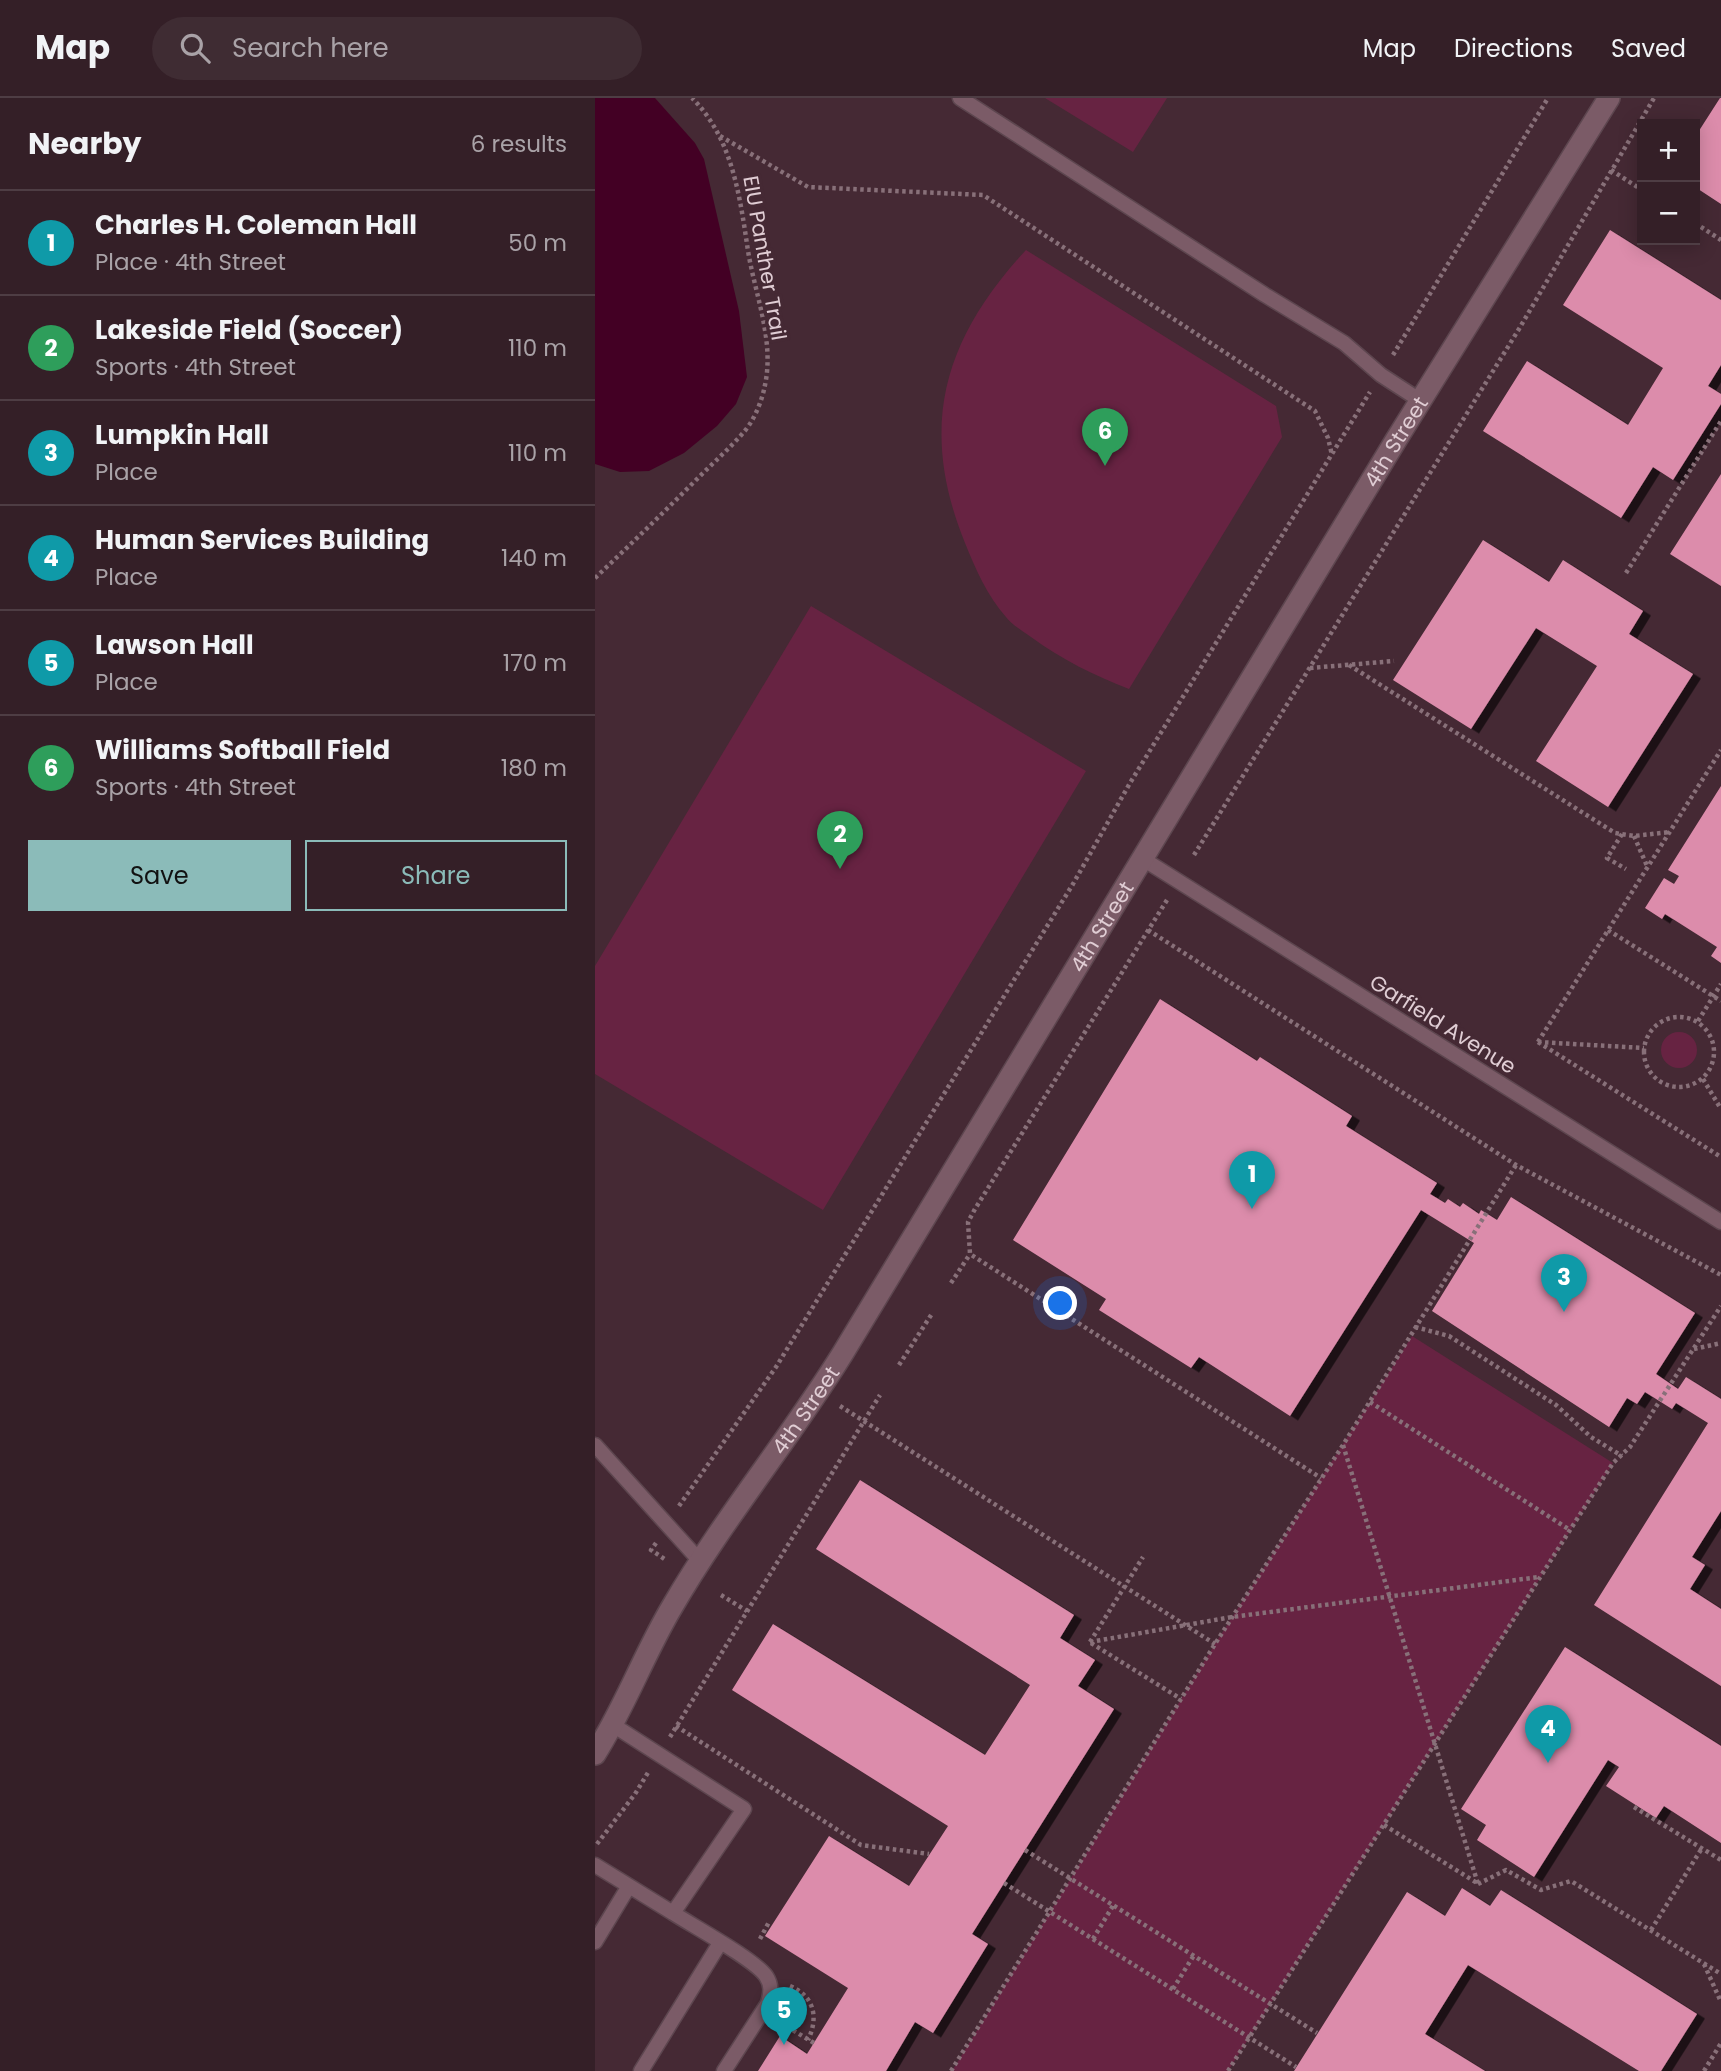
<!DOCTYPE html>
<meta charset="utf-8">
<style>
:root{--surface:#341f27;--page:#3f2c33;--text:#f1f3f6;--muted:#a9a2a7;--line:#4e3d44;--accent:#8bbbb9}
body{margin:0;font-family:Poppins,sans-serif;background:var(--page);color:var(--text)}
.controls{position:absolute;right:21px;top:21px;display:grid;overflow:hidden;border-radius:0px;box-shadow:0 4px 18px #0003}
.controls button{width:63px;height:63px;display:grid;place-items:center;padding:0;border:0;border-bottom:2px solid var(--line);background:var(--surface);color:var(--text);font:35px sans-serif}
.you{position:absolute;left:466px;top:1206px;width:24px;height:24px;margin:-18px;border:5px solid #fff;border-radius:50%;background:#1a73e8;box-shadow:0 0 0 10px #1a73e833}
.badge{display:grid;place-items:center;width:46px;height:46px;border-radius:50%;background:var(--accent);color:#fff;font-size:23px;font-weight:700}
.pin{position:absolute;translate:-50% -58px;filter:drop-shadow(0 2px 4px #0008)}
.pin::after{content:'';position:absolute;top:37px;width:24px;height:21px;background:inherit;clip-path:polygon(0 0,100% 0,50% 100%)}
.list{margin:0;padding:0;list-style:none}
h2{display:flex;justify-content:space-between;align-items:center;height:91px;margin:0;padding:0 28px;font-size:30px}
h2 small{font-size:23px;font-weight:400;color:var(--muted)}
.list li{display:grid;grid-template-columns:46px 1fr auto;gap:21px;align-items:center;box-sizing:border-box;height:105px;padding:0 28px;border-top:2px solid var(--line)}
.list b{display:block;font-size:26px;white-space:nowrap}
.list p{margin:0;font-size:23px;white-space:nowrap;color:var(--muted)}
.list em{font-size:23px;font-style:normal;color:var(--muted)}
.actions{display:flex;gap:14px;padding:21px 28px}
.actions a{flex:1;padding:16px 0;border:2px solid var(--accent);border-radius:0px;text-align:center;font-size:24px;color:var(--accent)}
.actions .main{background:var(--accent);color:#111}
.icon{flex:none;width:38px;height:38px;fill:none;stroke:currentColor;stroke-width:2;stroke-linecap:round;stroke-linejoin:round}
.map{position:relative;flex:none;width:1126px;height:1973px;overflow:hidden}
header{display:flex;align-items:center;gap:42px;box-sizing:border-box;height:98px;padding:0 35px;background:var(--surface);border-bottom:2px solid var(--line)}
header strong{font-size:33px}
nav{display:flex;gap:38px;margin-inline-start:auto;font-size:24px}
.search{width:490px;height:63px;background:var(--page);display:flex;align-items:center;gap:18px;box-sizing:border-box;padding:0 24px;border-radius:38px;color:var(--muted);font-size:26px}
main{display:flex}
aside{flex:1;background:var(--surface)}
.map>svg:first-child{display:block}
.green{fill:#672342}
.water{fill:#430024}
.building{fill:#dc8cab;filter:url(#shadow)}
.lines{fill:none;stroke-linecap:round;stroke-linejoin:round}
.lane-casing{stroke:#5d464f;stroke-width:17}
.secondary-casing{stroke:#5d464f;stroke-width:24}
.path{stroke:#887079;stroke-width:4.5;stroke-dasharray:3.5 3.5;stroke-linecap:butt}
.lane{stroke:#7b5b67;stroke-width:14}
.secondary{stroke:#7b5b67;stroke-width:21}
.labels{text-anchor:middle;dominant-baseline:central;stroke-width:7;stroke-linejoin:round;paint-order:stroke}
.street-label{font-size:21px;fill:#e0cdd4;stroke:#452934}
</style>
<header>
<strong>Map</strong>
<div class="search"><svg class="icon" aria-label="search" viewBox="0 0 24 24"><circle cx="10" cy="10" r="6"/><path d="M15 15l6 6"/></svg>Search here</div>
<nav><a>Map</a><a>Directions</a><a>Saved</a></nav>
</header>
<main>
<aside>
<h2>Nearby<small>6 results</small></h2>
<ul class="list">
<li><span class="badge" style="background:#0f9aa8">1</span><div><b>Charles H. Coleman Hall</b><p>Place · 4th Street</p></div><em>50 m</em></li>
<li><span class="badge" style="background:#2e9e5b">2</span><div><b>Lakeside Field (Soccer)</b><p>Sports · 4th Street</p></div><em>110 m</em></li>
<li><span class="badge" style="background:#0f9aa8">3</span><div><b>Lumpkin Hall</b><p>Place</p></div><em>110 m</em></li>
<li><span class="badge" style="background:#0f9aa8">4</span><div><b>Human Services Building</b><p>Place</p></div><em>140 m</em></li>
<li><span class="badge" style="background:#0f9aa8">5</span><div><b>Lawson Hall</b><p>Place</p></div><em>170 m</em></li>
<li><span class="badge" style="background:#2e9e5b">6</span><div><b>Williams Softball Field</b><p>Sports · 4th Street</p></div><em>180 m</em></li>
</ul>
<div class="actions"><a class="main">Save</a><a>Share</a></div>
</aside>
<div class="map">
<svg width="1126" height="1973" viewBox="0 0 1126 1973">
<defs>
<filter id="shadow"><feDropShadow dx="8" dy="4.5" stdDeviation="0" flood-color="#0009"/></filter>
</defs>
<rect width="100%" height="100%" fill="#452934"/>
<path class="green" d="M 450,0 L 572,0 L 538,54 Z
M 431,152 L 681,308 L 687,339 L 534,591 C 499,577 467,562 436,539 C 428,533 417,527 411,519 C 393,499 380,470 370,445 C 323,329 348,242 431,152 Z
M 216,508 L 491,673 L 228,1112 L 0,976 L 0,868 Z
M1066 952a18 18 0 1 1 36 0a18 18 0 1 1-36 0Z
M 817,1238 L 1018,1365 L 633,1973 L 357,1973 L 620,1546 Z"/>
<path class="water" d="M 0,0 L 60,0 L 100,45 L 109,61 L 144,213 L 152,279 L 141,306 L 122,328 L 89,355 L 54,373 L 25,374 L 0,366 Z"/>
<path class="building" d="M 1125,0 L 1126,0 L 1126,106 L 1100,89 L 1100,39 Z
M 1015,132 L 1126,202 L 1126,267 L 1113,288 L 1126,296 L 1126,306 L 1078,382 L 1058,369 L 1026,420 L 888,333 L 932,263 L 1033,327 L 1068,270 L 968,207 Z
M 1126,376 L 1126,488 L 1075,456 Z
M 888,442 L 954,484 L 968,462 L 1048,513 L 1034,536 L 1098,576 L 1013,709 L 941,663 L 1002,568 L 941,530 L 876,631 L 798,582 Z
M 1126,688 L 1126,865 L 1116,858 L 1122,849 L 1070,816 L 1067,821 L 1050,810 L 1069,780 L 1079,786 L 1084,778 L 1073,772 Z
M 565,901 L 662,963 L 665,959 L 757,1018 L 751,1028 L 842,1085 L 835,1096 L 850,1105 L 853,1101 L 865,1109 L 868,1105 L 884,1116 L 886,1112 L 902,1122 L 916,1099 L 1100,1215 L 1061,1276 L 1083,1291 L 1091,1279 L 1126,1301 L 1126,1413 L 1097,1459 L 1110,1467 L 1095,1491 L 1126,1511 L 1126,1588 L 999,1507 L 1113,1325 L 1081,1305 L 1077,1311 L 1050,1294 L 1042,1306 L 1032,1300 L 1014,1329 L 837,1213 L 879,1145 L 826,1112 L 695,1318 L 604,1259 L 596,1270 L 504,1212 L 511,1201 L 418,1142 Z
M 265,1382 L 479,1517 L 465,1540 L 500,1562 L 483,1588 L 519,1611 L 377,1836 L 393,1846 L 338,1935 L 320,1924 L 291,1973 L 163,1973 L 185,1938 L 212,1956 L 253,1890 L 170,1838 L 234,1738 L 314,1788 L 353,1728 L 137,1592 L 178,1526 L 390,1657 L 435,1587 L 221,1451 Z
M 970,1549 L 1126,1648 L 1126,1745 L 1069,1708 L 1061,1720 L 1011,1688 L 1024,1669 L 1013,1662 L 939,1779 L 882,1742 L 891,1727 L 866,1711 Z
M 867,1790 L 895,1808 L 906,1792 L 1102,1916 L 1066,1973 L 1044,1973 L 873,1867 L 830,1936 L 890,1973 L 699,1973 L 812,1794 L 850,1818 Z"/>
<g class="lines">
<defs>
<path id="lane" d="M 365,0 L 670,197 L 749,245 L 786,277 L 826,303
M 548,761 L 1126,1124
M 0,1347 L 105,1463
M 0,1767 L 78,1815 L 149,1711 L 18,1627
M 78,1815 C 98,1828 159,1861 171,1878 C 177,1887 176,1895 173,1905 L 129,1973
M 0,1844 L 34,1788
M 46,1973 L 125,1845"/>
<g id="secondary">
<path id="s1" d="M 0,1656 C 30,1609 49,1556 77,1509 C 128,1421 194,1342 248,1255 L 801,342 L 1014,0"/>
</g>
</defs>
<use href="#lane" class="lane-casing"/>
<use href="#secondary" class="secondary-casing"/>
<path class="path" d="M 125,38 L 213,89 L 388,97 L 720,313 L 733,340 L 737,357
M 1016,72 L 1047,92
M 1100,125 L 1126,142
M 798,257 L 953,0
M 1031,475 L 1126,323
M 0,480 C 35,447 69,414 103,380 C 118,365 134,351 148,335 C 159,323 167,303 170,287 C 180,240 158,192 152,146 C 144,93 136,39 97,0
M 754,567 L 1020,735 L 1039,738 L 1075,734
M 715,570 L 799,563
M 1027,736 L 1012,760 L 1031,771
M 1039,738 L 1052,768
M 599,757 L 924,231 L 1059,0
M 572,802 L 380,1111 L 373,1124 L 375,1156 L 726,1380
M 553,832 L 921,1067 L 1126,1177
M 1013,832 L 1126,903
M1049 954a35 35 0 1 1 70 0a35 35 0 1 1-70 0Z
M 1103,923 L 1126,886
M 943,944 L 1126,652
M 943,944 L 1126,1059
M 943,944 L 1049,950
M 1108,981 L 1126,1011
M 356,1185 L 375,1156
M 820,1229 L 854,1238 L 961,1307 L 996,1339 L 1027,1358
M 1099,1251 L 1126,1245
M 304,1267 L 338,1214
M 775,1304 L 975,1432
M 245,1308 L 620,1546
M 748,1347 L 883,1786
M 84,1408 L 181,1269 L 478,786 L 535,685 L 775,294
M 61,1445 L 56,1452 L 71,1462
M 126,1497 L 152,1513
M 495,1544 L 637,1519 L 944,1479
M 495,1544 L 548,1459
M 496,1545 L 586,1601
M 81,1628 L 266,1747 L 334,1756
M 75,1639 L 285,1297
M 1039,1709 L 1126,1762
M 789,1727 L 882,1785
M 2,1746 L 40,1696 L 54,1673
M 430,1752 L 722,1935
M 409,1785 L 701,1969
M 883,1786 L 911,1772 L 946,1792 L 976,1783 L 1126,1876
M 1056,1832 L 1107,1750
M 165,1841 L 174,1824
M 498,1841 L 519,1806
M 1109,1866 L 1126,1904
M 195,1888 C 219,1898 224,1919 213,1942
M 578,1891 L 599,1857
M 186,1925 L 219,1945
M 356,1973 L 620,1546 L 748,1347 L 921,1067
M 633,1973 L 975,1432 L 1018,1365 L 1035,1349 L 1126,1208
M 1109,1973 L 1126,1945"/>
<use href="#lane" class="lane"/>
<use href="#secondary" class="secondary"/>
</g>
<g class="labels">
<g class="street-label">
<text transform="translate(170 160) rotate(80)">EIU Panther Trail</text>
<text stroke="none"><textPath href="#s1" startOffset="1538">4th Street</textPath></text>
<text stroke="none"><textPath href="#s1" startOffset="971">4th Street</textPath></text>
<text transform="translate(848 926) rotate(32)">Garfield Avenue</text>
<text stroke="none"><textPath href="#s1" startOffset="404">4th Street</textPath></text>
</g>
</g>
</svg>
<div class="controls">
<button>+</button>
<button>−</button>
</div>
<div class="you"></div>
<div class="pin badge" style="left:657px;top:1111px;background:#0f9aa8">1</div>
<div class="pin badge" style="left:245px;top:771px;background:#2e9e5b">2</div>
<div class="pin badge" style="left:969px;top:1214px;background:#0f9aa8">3</div>
<div class="pin badge" style="left:953px;top:1665px;background:#0f9aa8">4</div>
<div class="pin badge" style="left:189px;top:1947px;background:#0f9aa8">5</div>
<div class="pin badge" style="left:510px;top:368px;background:#2e9e5b">6</div>
</div>
</main>
